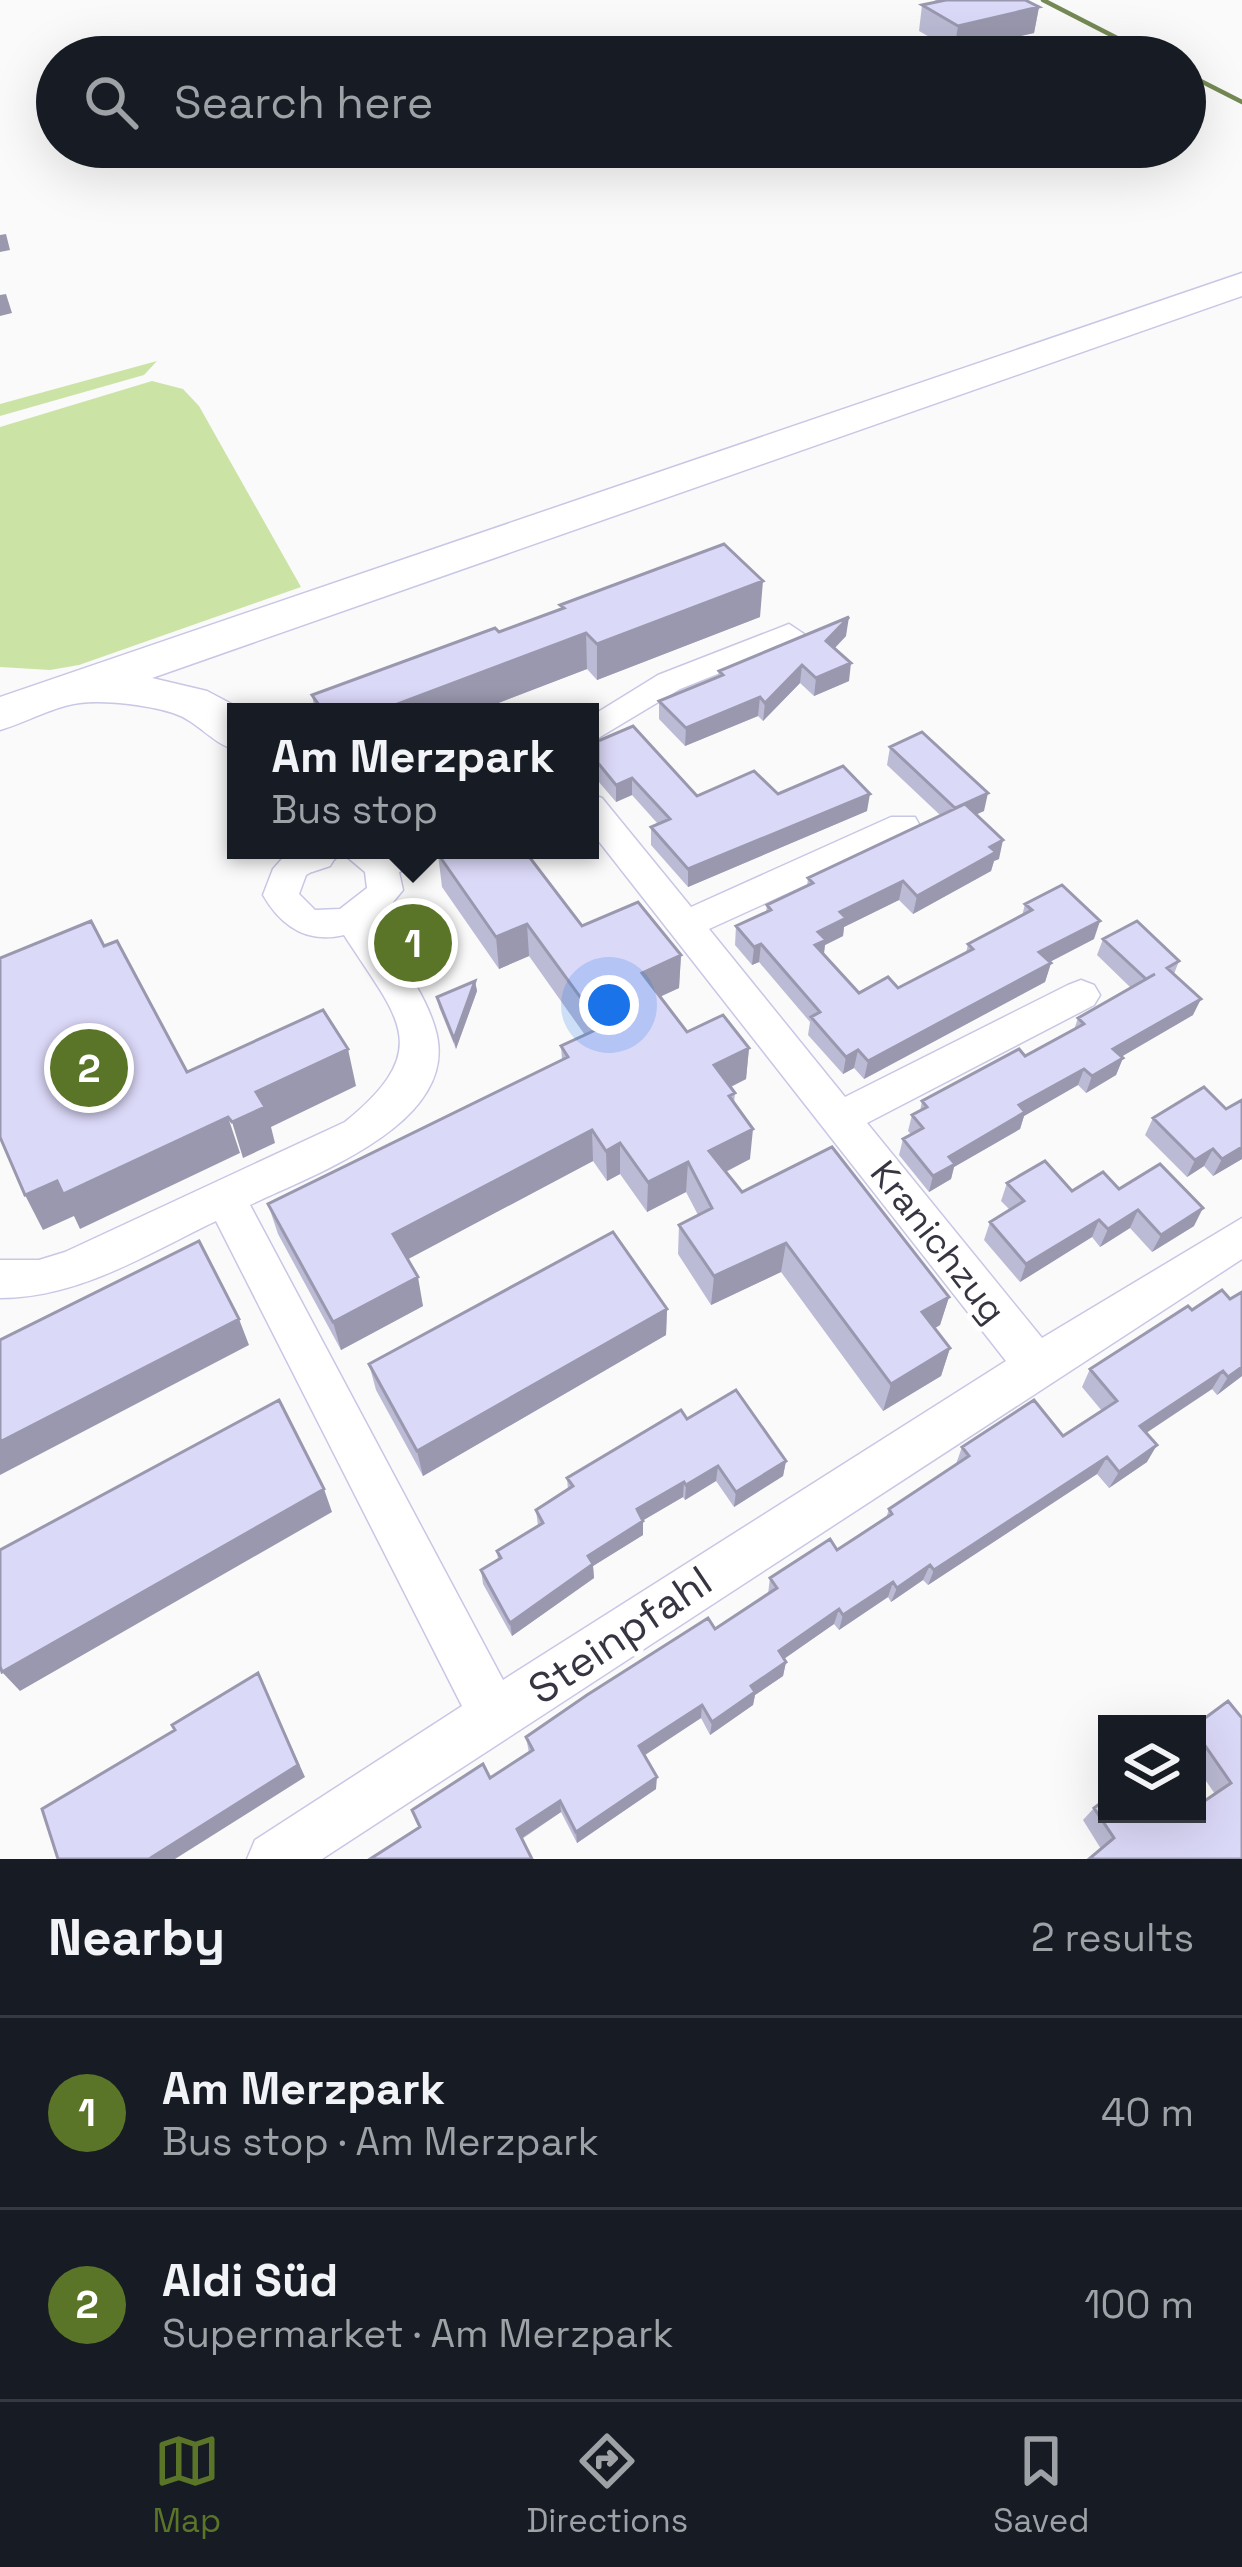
<!DOCTYPE html>
<meta charset="utf-8">
<style>
:root{--surface:#171b24;--page:#20242c;--text:#f1f3f6;--muted:#9ea1a6;--line:#363941;--accent:#5b7528}
body{margin:0;font-family:"Space Grotesk",sans-serif;background:var(--page);color:var(--text)}
.controls{position:absolute;right:36px;bottom:36px;display:grid;overflow:hidden;border-radius:0px;box-shadow:0 12px 48px #0002}
.controls button{width:108px;height:108px;display:grid;place-items:center;padding:0;border:0;border-bottom:3px solid var(--line);background:var(--surface);color:var(--text);font:60px sans-serif}
.you{position:absolute;left:609px;top:1005px;width:42px;height:42px;margin:-30px;border:9px solid #fff;border-radius:50%;background:#1a73e8;box-shadow:0 0 0 18px #1a73e833}
.badge{display:grid;place-items:center;width:78px;height:78px;border-radius:50%;background:var(--accent);color:#fff;font-size:39px;font-weight:700}
.pin{position:absolute;translate:-50% -50%;border:6px solid #fff;box-shadow:0 3px 12px #0006}
.popup{position:absolute;left:227px;top:703px;width:372px;height:156px;box-sizing:border-box;display:grid;place-content:center;border-radius:0px;background:var(--surface);filter:drop-shadow(0 3px 9px #0005);font-size:39px;white-space:nowrap;color:var(--muted)}
.popup b{font-size:45px;color:var(--text)}
.popup::after{content:'';position:absolute;left:50%;top:100%;margin-left:-24px;border:24px solid transparent;border-top-color:var(--surface)}
.list{margin:0;padding:0;list-style:none}
h2{display:flex;justify-content:space-between;align-items:center;height:156px;margin:0;padding:0 48px;font-size:51px}
h2 small{font-size:39px;font-weight:400;color:var(--muted)}
.list li{display:grid;grid-template-columns:78px 1fr auto;gap:36px;align-items:center;box-sizing:border-box;height:192px;padding:0 48px;border-top:3px solid var(--line)}
.list b{display:block;font-size:45px;white-space:nowrap}
.list p{margin:0;font-size:39px;white-space:nowrap;color:var(--muted)}
.list em{font-size:39px;font-style:normal;color:var(--muted)}
.icon{flex:none;width:66px;height:66px;fill:none;stroke:currentColor;stroke-width:2;stroke-linecap:round;stroke-linejoin:round}
.map{position:relative;flex:none;width:1242px;height:1859px;overflow:hidden}
.search{position:absolute;background:var(--surface);box-shadow:0 12px 48px #0002;left:36px;right:36px;top:36px;height:132px;display:flex;align-items:center;gap:30px;box-sizing:border-box;padding:0 42px;border-radius:66px;color:var(--muted);font-size:45px}
.sheet{height:540px;background:var(--surface)}
nav{display:flex;justify-content:space-around;align-items:center;box-sizing:border-box;height:168px;border-top:3px solid var(--line);background:var(--surface);font-size:33px;color:var(--muted)}
nav a{display:grid;justify-items:center;gap:6px}
nav .on{color:var(--accent)}
.map>svg:first-child{display:block}
.green{fill:#cbe4a6}
.lines{fill:none;stroke-linecap:round;stroke-linejoin:round}
.stream{stroke:#748953;stroke-width:4.5}
.street-casing{stroke:#c8c7e5;stroke-width:3}
.secondary-casing{stroke:#c8c7e5;stroke-width:3}
.street{fill:#fff;fill-rule:evenodd}
.secondary{fill:#fff;fill-rule:evenodd}
.wall{fill:#bcbbd5}
.shaded-wall{fill:#9998ae}
.building{fill:#dbd9f8;stroke:#9998ae;stroke-width:3}
.labels{text-anchor:middle;dominant-baseline:central;stroke-width:10;stroke-linejoin:round;paint-order:stroke}
.street-label{font-size:36px;fill:#363642;stroke:#fff}
.near-street-label{font-size:42px;fill:#363642;stroke:#fff}
</style>
<div class="map">
<svg width="1242" height="1859" viewBox="0 0 1242 1859">
<rect width="100%" height="100%" fill="#fafafa"/>
<path class="green" d="M 157,361 L 144,375 L 0,416 L 0,404 Z
M 152,381 L 183,389 L 199,406 L 301,587 L 79,665 L 50,670 L 0,667 L 0,427 Z"/>
<g class="lines">
<path class="stream" d="M 1043,0 L 1154,57
M 1185,73 L 1242,102"/>
<defs>
<path id="street" d="M 789,624 L 804,634 L 800,641 L 680,689 L 590,743 L 590,717 L 658,675 Z
M 590,794 L 602,798 L 691,907 L 891,817 L 915,817 L 920,826 L 915,835 L 709,929 L 845,1097 L 1068,985 L 1081,980 L 1094,985 L 1100,995 L 1094,1005 L 867,1123 L 1042,1338 L 1242,1218 L 1242,1259 L 322,1859 L 247,1859 L 255,1840 L 462,1706 L 216,1221 C 147,1254 79,1298 0,1298 L 0,1260 L 39,1260 L 65,1252 L 345,1122 C 436,1048 398,1019 344,935 C 307,944 281,926 263,895 L 273,869 L 288,852 L 435,850 L 430,859 L 399,872 L 403,890 L 375,924 C 396,956 424,990 435,1028 C 464,1122 314,1174 250,1205 L 503,1680 L 1006,1361 L 590,830 ZM 340,851 L 365,872 L 367,888 L 340,909 L 315,910 L 299,894 L 306,875 L 335,859 Z"/>
<path id="secondary" d="M 1242,273 L 1242,296 L 152,678 L 207,691 L 241,709 L 244,712 L 236,712 L 236,750 C 211,743 198,721 173,713 C 147,705 106,700 80,703 C 54,706 25,723 0,730 L 0,697 Z
M 284,850 L 336,850 L 338,853 L 330,866 L 312,872 L 294,866 Z"/>
</defs>
<use href="#street" class="street-casing"/>
<use href="#secondary" class="secondary-casing"/>
<use href="#street" class="street"/>
<use href="#secondary" class="secondary"/>
</g>
<path class="wall" d="M 934,0 L 1025,0 L 1039,7 L 1034,33 L 954,51 L 919,31 L 922,5 L 938,2 Z
M 560,605 L 760,617 L 597,680 L 587,669 L 475,712 L 315,712 L 312,695 L 499,632 L 561,609 Z
M 846,636 L 835,648 L 849,681 L 814,696 L 800,683 L 763,721 L 758,716 L 685,746 L 659,719 L 659,701 L 718,677 L 719,671 Z
M 598,741 L 697,796 L 778,794 L 867,811 L 688,887 L 651,845 L 651,827 L 658,824 L 632,795 L 616,802 L 598,781 Z
M 890,747 L 984,811 L 976,814 L 999,859 L 994,861 L 991,871 L 913,914 L 899,900 L 844,927 L 843,936 L 825,945 L 824,955 L 859,993 L 898,988 L 966,953 L 968,944 L 1022,916 L 1025,904 L 1094,939 L 1050,962 L 1051,963 L 1045,982 L 864,1079 L 854,1068 L 843,1074 L 808,1035 L 810,1022 L 759,962 L 752,965 L 735,945 L 736,926 L 766,912 L 767,905 L 807,886 L 808,878 L 940,815 L 887,765 Z
M 438,854 L 582,926 L 681,955 L 679,988 L 660,997 L 687,1032 L 749,1048 L 746,1079 L 731,1087 L 735,1093 L 734,1104 L 750,1159 L 726,1172 L 742,1192 L 949,1297 L 940,1325 L 935,1328 L 950,1348 L 941,1376 L 883,1411 L 781,1272 L 711,1305 L 678,1254 L 679,1225 L 698,1215 L 686,1192 L 647,1212 L 620,1174 L 607,1181 L 593,1161 L 407,1259 L 423,1306 L 341,1350 L 278,1234 L 268,1204 L 562,1060 L 561,1046 L 585,1035 L 529,956 L 499,969 L 442,887 Z
M 1103,939 L 1179,961 L 1174,974 L 1193,1015 L 1121,1057 L 1123,1058 L 1116,1075 L 1086,1093 L 1078,1085 L 1024,1116 L 1020,1129 L 954,1167 L 951,1179 L 929,1192 L 899,1155 L 903,1139 L 911,1134 L 908,1131 L 912,1115 L 920,1111 L 922,1101 L 1025,1056 L 1074,1030 L 1078,1018 L 1131,988 L 1097,955 Z
M 475,981 L 477,991 L 456,1049 L 439,1007 L 437,997 Z
M 1242,1100 L 1242,1159 L 1213,1176 L 1204,1166 L 1187,1177 L 1145,1135 L 1153,1118 L 1226,1109 Z
M 1007,1183 L 1072,1191 L 1119,1189 L 1194,1226 L 1152,1252 L 1130,1228 L 1100,1247 L 1092,1237 L 1020,1282 L 984,1240 L 990,1222 L 1010,1210 L 1001,1201 Z
M 1242,1292 L 1242,1376 L 1217,1395 L 1212,1389 L 1146,1433 L 1147,1462 L 1109,1488 L 1097,1474 L 928,1585 L 923,1580 L 891,1602 L 888,1597 L 839,1630 L 834,1624 L 784,1659 L 786,1662 L 783,1676 L 755,1695 L 753,1705 L 710,1735 L 701,1718 L 644,1755 L 656,1789 L 577,1843 L 561,1812 L 522,1839 L 419,1827 L 529,1753 L 526,1737 L 715,1629 L 768,1594 L 770,1578 L 837,1550 L 886,1518 L 889,1509 L 956,1464 L 962,1447 L 1063,1436 L 1102,1411 L 1082,1387 L 1090,1369 L 1192,1310 L 1230,1299 Z
M 667,1309 L 666,1335 L 423,1476 L 376,1390 L 369,1364 Z
M 687,1419 L 786,1461 L 783,1476 L 734,1507 L 716,1481 L 685,1500 L 683,1497 L 643,1520 L 643,1535 L 593,1566 L 594,1578 L 512,1636 L 483,1584 L 481,1570 L 498,1560 L 497,1551 L 538,1526 L 536,1510 L 568,1490 L 567,1478 Z
M 1242,1718 L 1242,1859 L 1101,1849 L 1083,1820 L 1094,1808 L 1181,1817 L 1215,1794 L 1197,1768 L 1197,1724 Z"/>
<path class="shaded-wall" d="M 1039,7 L 1034,33 L 954,51 L 958,26 Z
M 6,234 L 10,250 L 0,252 L 0,235 Z
M 6,294 L 12,313 L 0,316 L 0,295 Z
M 763,581 L 760,617 L 597,680 L 597,644 Z
M 849,617 L 846,636 L 824,659 L 826,641 Z
M 586,633 L 587,669 L 475,712 L 385,712 L 384,709 Z
M 851,663 L 849,681 L 814,696 L 816,678 Z
M 802,665 L 800,683 L 763,721 L 765,703 Z
M 760,697 L 758,716 L 685,746 L 686,728 Z
M 632,778 L 632,795 L 616,802 L 616,785 Z
M 988,793 L 984,811 L 951,826 L 955,808 Z
M 870,794 L 867,811 L 688,887 L 688,869 Z
M 1003,840 L 999,859 L 994,861 L 991,871 L 913,914 L 917,896 L 990,847 Z
M 903,881 L 899,900 L 844,927 L 843,936 L 825,945 L 823,958 L 812,964 L 818,932 L 840,912 Z
M 1100,921 L 1094,939 L 1034,970 L 1039,952 Z
M 527,924 L 529,956 L 499,969 L 496,937 Z
M 761,944 L 759,962 L 752,965 L 754,947 Z
M 681,955 L 679,988 L 641,1005 L 642,973 Z
M 1051,963 L 1045,982 L 864,1079 L 868,1061 Z
M 475,981 L 477,991 L 456,1049 L 454,1039 Z
M 1201,999 L 1193,1015 L 1107,1065 L 1113,1049 Z
M 749,1048 L 746,1079 L 712,1096 L 714,1065 Z
M 348,1049 L 356,1086 L 271,1127 L 275,1143 L 243,1158 L 232,1122 L 256,1092 Z
M 858,1050 L 854,1068 L 843,1074 L 846,1057 Z
M 1123,1058 L 1116,1075 L 1086,1093 L 1092,1076 Z
M 1084,1069 L 1078,1085 L 1024,1116 L 1020,1129 L 954,1167 L 951,1179 L 929,1192 L 933,1176 L 949,1157 L 1019,1105 Z
M 228,1117 L 240,1153 L 80,1229 L 74,1216 L 43,1230 L 25,1195 L 57,1181 Z
M 753,1129 L 750,1159 L 707,1181 L 709,1151 Z
M 592,1130 L 593,1161 L 399,1264 L 393,1234 Z
M 620,1143 L 620,1174 L 607,1181 L 606,1151 Z
M 1242,1147 L 1242,1159 L 1213,1176 L 1222,1159 Z
M 1213,1149 L 1204,1166 L 1187,1177 L 1195,1160 Z
M 688,1162 L 686,1192 L 647,1212 L 648,1182 Z
M 1203,1208 L 1194,1226 L 1152,1252 L 1161,1235 Z
M 1138,1210 L 1130,1228 L 1100,1247 L 1108,1229 Z
M 1099,1220 L 1092,1237 L 1020,1282 L 1026,1264 Z
M 786,1243 L 781,1272 L 711,1305 L 714,1276 Z
M 418,1277 L 423,1306 L 341,1350 L 333,1322 Z
M 949,1297 L 940,1325 L 914,1341 L 922,1312 Z
M 667,1309 L 666,1335 L 423,1476 L 417,1451 Z
M 239,1319 L 249,1345 L 0,1475 L 0,1442 Z
M 950,1348 L 941,1376 L 883,1411 L 891,1384 Z
M 1242,1367 L 1242,1376 L 1217,1395 L 1228,1377 Z
M 1223,1371 L 1212,1389 L 1131,1443 L 1140,1426 Z
M 1157,1445 L 1147,1462 L 1109,1488 L 1119,1472 Z
M 1107,1457 L 1097,1474 L 928,1585 L 934,1570 Z
M 786,1461 L 783,1476 L 734,1507 L 736,1492 Z
M 718,1466 L 716,1481 L 685,1500 L 686,1485 Z
M 684,1482 L 683,1497 L 637,1524 L 637,1509 Z
M 324,1489 L 332,1512 L 20,1691 L 2,1672 Z
M 643,1521 L 643,1535 L 593,1566 L 594,1578 L 512,1636 L 510,1623 L 588,1556 Z
M 930,1565 L 923,1580 L 891,1602 L 897,1588 Z
M 893,1582 L 888,1597 L 839,1630 L 843,1615 Z
M 839,1609 L 834,1624 L 775,1665 L 779,1651 Z
M 786,1662 L 783,1676 L 755,1695 L 753,1705 L 710,1735 L 712,1722 L 751,1686 Z
M 258,1673 L 305,1777 L 175,1859 L 149,1859 Z
M 702,1705 L 701,1718 L 639,1759 L 639,1746 Z
M 657,1777 L 656,1789 L 577,1843 L 576,1832 Z
M 560,1801 L 561,1812 L 519,1840 L 517,1829 Z"/>
<path class="building" d="M 946,0 L 1025,0 L 1039,7 L 958,26 L 922,5 Z
M 724,544 L 763,581 L 597,644 L 586,633 L 384,709 L 387,712 L 324,712 L 312,695 L 495,628 L 499,632 L 564,608 L 560,605 Z
M 849,617 L 826,641 L 851,663 L 816,678 L 802,665 L 765,703 L 760,697 L 686,728 L 659,701 L 723,675 L 719,671 Z
M 633,726 L 697,796 L 754,771 L 778,794 L 843,766 L 870,794 L 688,869 L 651,827 L 670,819 L 632,778 L 616,785 L 598,763 L 598,741 Z
M 922,732 L 988,793 L 955,808 L 890,747 Z
M 965,804 L 1003,840 L 990,847 L 996,852 L 917,896 L 903,881 L 840,912 L 846,918 L 818,932 L 826,940 L 815,945 L 859,993 L 888,977 L 898,988 L 973,949 L 968,944 L 1032,910 L 1025,904 L 1062,885 L 1100,921 L 1039,952 L 1051,963 L 868,1061 L 858,1050 L 846,1057 L 811,1017 L 820,1012 L 761,944 L 754,947 L 736,926 L 771,910 L 767,905 L 813,883 L 808,878 Z
M 448,850 L 524,850 L 582,926 L 638,902 L 681,955 L 642,973 L 687,1032 L 723,1015 L 749,1048 L 714,1065 L 735,1093 L 729,1096 L 753,1129 L 709,1151 L 742,1192 L 832,1147 L 949,1297 L 922,1312 L 950,1348 L 891,1384 L 786,1243 L 714,1276 L 679,1225 L 712,1208 L 688,1162 L 648,1182 L 620,1143 L 606,1151 L 592,1130 L 393,1234 L 418,1277 L 333,1322 L 268,1204 L 568,1057 L 561,1046 L 602,1027 L 527,924 L 496,937 L 438,854 Z
M 91,921 L 104,946 L 117,941 L 187,1072 L 323,1010 L 348,1049 L 256,1092 L 265,1107 L 232,1122 L 228,1117 L 63,1194 L 57,1181 L 25,1195 L 0,1137 L 0,958 Z
M 1137,921 L 1179,961 L 1167,968 L 1201,999 L 1113,1049 L 1123,1058 L 1092,1076 L 1084,1069 L 1019,1105 L 1025,1112 L 949,1157 L 955,1164 L 933,1176 L 903,1139 L 923,1128 L 912,1115 L 927,1107 L 922,1101 L 1019,1049 L 1025,1056 L 1084,1024 L 1078,1018 L 1155,974 L 1146,979 L 1103,939 Z
M 475,981 L 454,1039 L 437,997 Z
M 1204,1087 L 1226,1109 L 1242,1100 L 1242,1147 L 1222,1159 L 1213,1149 L 1195,1160 L 1153,1118 Z
M 1045,1161 L 1072,1191 L 1103,1172 L 1119,1189 L 1160,1164 L 1203,1208 L 1161,1235 L 1138,1210 L 1108,1229 L 1099,1220 L 1026,1264 L 990,1222 L 1024,1201 L 1007,1183 Z
M 613,1232 L 667,1309 L 417,1451 L 369,1364 Z
M 199,1241 L 239,1319 L 0,1442 L 0,1340 Z
M 1222,1290 L 1230,1299 L 1242,1292 L 1242,1367 L 1228,1377 L 1223,1371 L 1140,1426 L 1157,1445 L 1119,1472 L 1107,1457 L 934,1570 L 930,1565 L 897,1588 L 893,1582 L 843,1615 L 839,1609 L 779,1651 L 786,1662 L 751,1686 L 755,1692 L 712,1722 L 702,1705 L 639,1746 L 657,1777 L 576,1832 L 560,1801 L 517,1829 L 532,1859 L 370,1859 L 420,1827 L 412,1810 L 483,1764 L 490,1778 L 533,1750 L 526,1737 L 587,1695 L 708,1618 L 715,1629 L 777,1588 L 770,1578 L 830,1539 L 837,1550 L 860,1535 L 892,1514 L 889,1509 L 969,1456 L 962,1447 L 1034,1400 L 1063,1436 L 1117,1401 L 1090,1369 L 1188,1306 L 1192,1310 Z
M 736,1390 L 786,1461 L 736,1492 L 718,1466 L 686,1485 L 684,1482 L 637,1509 L 643,1521 L 588,1556 L 593,1564 L 510,1623 L 481,1570 L 501,1558 L 497,1551 L 543,1523 L 536,1510 L 573,1486 L 567,1478 L 681,1410 L 687,1419 Z
M 279,1400 L 324,1489 L 2,1672 L 0,1666 L 0,1550 Z
M 258,1673 L 298,1765 L 149,1859 L 58,1859 L 42,1809 L 175,1730 L 172,1725 Z
M 1228,1701 L 1242,1718 L 1242,1859 L 1089,1859 L 1114,1838 L 1094,1808 L 1107,1798 L 1107,1814 L 1171,1814 L 1181,1817 L 1186,1814 L 1197,1814 L 1197,1806 L 1231,1783 L 1197,1734 L 1197,1724 Z"/>
<g class="labels">
<g class="street-label">
<text transform="translate(938 1242) rotate(52)">Kranichzug</text>
</g>
<g class="near-street-label">
<text transform="translate(620 1635) rotate(-34)">Steinpfahl</text>
</g>
</g>
</svg>
<div class="controls">
<button><svg class="icon" aria-label="layers" viewBox="0 0 24 24"><path d="M12 4l9 5-9 5-9-5zM3 14l9 5 9-5"/></svg></button>
</div>
<div class="you"></div>
<div class="pin badge" style="left:413px;top:943px">1</div>
<div class="popup"><b>Am Merzpark</b>Bus stop</div>
<div class="pin badge" style="left:89px;top:1068px">2</div>
<div class="search"><svg class="icon" aria-label="search" viewBox="0 0 24 24"><circle cx="10" cy="10" r="6"/><path d="M15 15l6 6"/></svg>Search here</div>
</div>
<section class="sheet">
<h2>Nearby<small>2 results</small></h2>
<ul class="list">
<li><span class="badge">1</span><div><b>Am Merzpark</b><p>Bus stop · Am Merzpark</p></div><em>40 m</em></li>
<li><span class="badge">2</span><div><b>Aldi Süd</b><p>Supermarket · Am Merzpark</p></div><em>100 m</em></li>
</ul>
</section>
<nav>
<a class="on"><svg class="icon" aria-label="map" viewBox="0 0 24 24"><path d="M3 6l6-2 6 2 6-2v14l-6 2-6-2-6 2zM9 4v14M15 6v14"/></svg>Map</a>
<a><svg class="icon" aria-label="directions" viewBox="0 0 24 24"><path d="M12 3l9 9-9 9-9-9zM9 14v-3h6M13 9l2 2-2 2"/></svg>Directions</a>
<a><svg class="icon" aria-label="saved" viewBox="0 0 24 24"><path d="M7 4h10v16l-5-4-5 4z"/></svg>Saved</a>
</nav>
